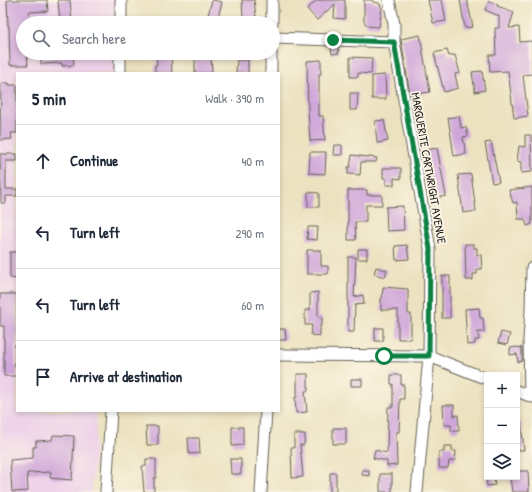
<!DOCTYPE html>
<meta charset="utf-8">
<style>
:root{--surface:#fff;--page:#f2f2f3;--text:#1f2937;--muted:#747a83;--line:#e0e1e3}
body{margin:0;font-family:"Patrick Hand",sans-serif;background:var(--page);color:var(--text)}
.controls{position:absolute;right:12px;bottom:12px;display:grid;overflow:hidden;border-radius:0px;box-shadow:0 2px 6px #0003}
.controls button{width:36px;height:36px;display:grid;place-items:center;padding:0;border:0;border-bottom:1px solid var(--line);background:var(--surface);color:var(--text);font:20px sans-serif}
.stop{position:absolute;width:12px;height:12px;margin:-9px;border:3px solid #0b8043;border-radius:50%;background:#fff}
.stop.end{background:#0b8043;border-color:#fff;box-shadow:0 1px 4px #0008}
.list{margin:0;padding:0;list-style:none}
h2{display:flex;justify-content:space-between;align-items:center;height:52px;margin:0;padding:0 16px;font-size:17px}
h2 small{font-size:13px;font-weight:400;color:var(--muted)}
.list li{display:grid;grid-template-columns:26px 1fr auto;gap:12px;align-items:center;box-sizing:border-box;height:72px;padding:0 16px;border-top:1px solid var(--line)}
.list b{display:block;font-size:15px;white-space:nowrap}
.list em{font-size:13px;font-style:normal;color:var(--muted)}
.icon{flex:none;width:22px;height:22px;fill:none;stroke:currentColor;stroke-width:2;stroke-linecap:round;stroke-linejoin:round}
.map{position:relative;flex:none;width:532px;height:492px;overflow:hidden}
.search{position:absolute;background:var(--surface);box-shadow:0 2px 6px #0003;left:16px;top:16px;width:264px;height:44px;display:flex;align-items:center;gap:10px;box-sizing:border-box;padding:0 14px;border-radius:22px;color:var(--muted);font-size:15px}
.panel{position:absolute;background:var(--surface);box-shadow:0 2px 6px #0003;left:16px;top:72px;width:264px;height:340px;border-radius:0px}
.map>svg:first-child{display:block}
.built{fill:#edd0e9}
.building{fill:#cfa6da}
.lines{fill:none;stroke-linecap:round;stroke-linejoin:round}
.minor-casing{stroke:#656155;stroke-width:13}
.minor{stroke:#fff;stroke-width:11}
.route{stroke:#0b8043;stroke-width:5}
.labels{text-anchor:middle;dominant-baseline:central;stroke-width:3.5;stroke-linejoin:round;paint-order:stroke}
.street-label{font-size:12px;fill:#1c1c1c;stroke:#fcf5e5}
</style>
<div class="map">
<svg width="532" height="492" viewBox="0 0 532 492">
<rect width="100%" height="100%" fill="#fcf5e5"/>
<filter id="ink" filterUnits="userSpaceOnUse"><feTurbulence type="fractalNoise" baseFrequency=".025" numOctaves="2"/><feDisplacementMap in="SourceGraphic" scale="8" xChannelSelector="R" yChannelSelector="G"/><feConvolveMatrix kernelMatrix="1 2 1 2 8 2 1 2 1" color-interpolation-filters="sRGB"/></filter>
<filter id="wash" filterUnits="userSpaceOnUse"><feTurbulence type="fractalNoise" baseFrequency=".012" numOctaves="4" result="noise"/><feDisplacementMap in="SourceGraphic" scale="16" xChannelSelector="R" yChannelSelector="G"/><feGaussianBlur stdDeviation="0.9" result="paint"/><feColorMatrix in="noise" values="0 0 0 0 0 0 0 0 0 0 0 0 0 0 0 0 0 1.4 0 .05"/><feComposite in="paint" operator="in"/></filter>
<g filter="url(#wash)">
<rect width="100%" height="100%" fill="#ece2c0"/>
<path class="built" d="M 0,0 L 126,0 L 124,23 L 23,23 L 23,53 L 122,53 L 121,73 L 17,73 L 17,411 L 97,411 L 92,492 L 0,492 Z"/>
<g id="blocks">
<path class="building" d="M 7,0 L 47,0 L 48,11 L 29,12 L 30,23 L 23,23 L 23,53 L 27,53 L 28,65 L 10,65 L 9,26 L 8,26 Z
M 58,0 L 70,0 L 72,23 L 60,23 Z
M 212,0 L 222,2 L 217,22 L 207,19 Z
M 242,0 L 254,0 L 256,17 L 243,19 Z
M 317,0 L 345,0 L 345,19 L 334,18 L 335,4 L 317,20 L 307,9 Z
M 364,0 L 372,0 L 373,2 L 379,3 L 382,8 L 379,27 L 368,26 L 364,22 Z
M 428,0 L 442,0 L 446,21 L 433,23 Z
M 460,0 L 467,0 L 473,27 L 465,28 Z
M 489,1 L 498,5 L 497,6 L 514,12 L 509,28 L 519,27 L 520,42 L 532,41 L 532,74 L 523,75 L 528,116 L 514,118 L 508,71 L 490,72 L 489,55 L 496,55 L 495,28 L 499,28 L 499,16 L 485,10 Z
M 420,35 L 430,92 L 410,95 L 401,39 Z
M 331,47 L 338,47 L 339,53 L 332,54 Z
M 447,50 L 449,56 L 455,55 L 460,73 L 455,74 L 458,88 L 444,92 L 434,53 Z
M 41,53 L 73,53 L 74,65 L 62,66 L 62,63 L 41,64 Z
M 156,53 L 171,53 L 172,73 L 155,73 L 155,65 L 157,65 Z
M 211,56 L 212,73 L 195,73 L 195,57 Z
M 350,57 L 372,58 L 371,74 L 358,73 L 358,77 L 350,77 Z
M 237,60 L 248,60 L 248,73 L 236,73 Z
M 321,60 L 321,74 L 319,74 L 319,116 L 323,116 L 325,140 L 310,141 L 308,111 L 307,61 Z
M 482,71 L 485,90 L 475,92 L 472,72 Z
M 385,75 L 386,99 L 372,99 L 372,76 Z
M 1,83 L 9,83 L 9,85 L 17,85 L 17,133 L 11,133 L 12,139 L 0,140 Z
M 350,93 L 358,93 L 357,110 L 350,110 Z
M 459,116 L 461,128 L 466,127 L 468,136 L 463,137 L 466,154 L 454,156 L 448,118 Z
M 384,120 L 388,141 L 377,143 L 375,121 Z
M 525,135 L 531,135 L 532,172 L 521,173 L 521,162 L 517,161 L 519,146 L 525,147 Z
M 491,142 L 499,182 L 492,183 L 485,143 Z
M 334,145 L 342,145 L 342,155 L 333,155 Z
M 437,148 L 446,196 L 434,198 L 426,150 Z
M 310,152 L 326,152 L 325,174 L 309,173 Z
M 0,154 L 17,154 L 17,161 L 6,161 L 6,189 L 17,189 L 17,196 L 6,196 L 6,203 L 1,203 Z
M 352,155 L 377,158 L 376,162 L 361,162 L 360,175 L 348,174 L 348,167 L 350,167 Z
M 383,168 L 401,168 L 401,179 L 394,178 L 394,185 L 386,185 L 386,178 L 383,178 Z
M 471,174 L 476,211 L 463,213 L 458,175 Z
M 532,187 L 532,224 L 527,226 L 525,219 L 518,219 L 517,202 L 513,203 L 509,190 Z
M 348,190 L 367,190 L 367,195 L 382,195 L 382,205 L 366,205 L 366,222 L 355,222 L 356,240 L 348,240 Z
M 308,192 L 319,193 L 319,207 L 308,207 Z
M 403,206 L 404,230 L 387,231 L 386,207 Z
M 308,227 L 318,227 L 317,240 L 307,239 Z
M 465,244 L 474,244 L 474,248 L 477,248 L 477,255 L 481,255 L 482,269 L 477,269 L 477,274 L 473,274 L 473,280 L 466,280 Z
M 407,245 L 409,259 L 396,260 L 395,246 Z
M 358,249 L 367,249 L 367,259 L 358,259 Z
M 307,250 L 321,250 L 321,266 L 328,266 L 328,274 L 307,274 Z
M 10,252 L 17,252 L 17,279 L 10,278 Z
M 348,257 L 356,257 L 354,297 L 363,295 L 364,304 L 355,305 L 354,332 L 348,332 Z
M 376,267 L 387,270 L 385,277 L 374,274 Z
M 442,276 L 450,276 L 450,318 L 442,318 Z
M 383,287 L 408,289 L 408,314 L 411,314 L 411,339 L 398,339 L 398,310 L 381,310 L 381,299 L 382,299 Z
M 318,292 L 318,317 L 322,317 L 322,325 L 320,325 L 320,336 L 311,335 L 312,325 L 305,325 L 305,310 L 310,310 L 310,293 Z
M 0,294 L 17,294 L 17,344 L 15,344 L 15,366 L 17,366 L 17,376 L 4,376 L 4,326 L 0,326 Z
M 479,308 L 480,318 L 483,318 L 484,332 L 478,332 L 479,340 L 475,340 L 475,344 L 467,345 L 465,309 Z
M 375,328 L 383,328 L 383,341 L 375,341 Z
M 279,329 L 285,329 L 286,340 L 279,340 Z
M 501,332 L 510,334 L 507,345 L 498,343 Z
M 517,347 L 522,348 L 522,361 L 518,362 L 517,354 L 510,355 L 510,348 Z
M 297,374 L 308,374 L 308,391 L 305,391 L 307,412 L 296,413 L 295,397 L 297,397 Z
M 391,375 L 401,375 L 401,385 L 404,385 L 404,399 L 400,399 L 399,432 L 396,432 L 397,465 L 387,466 L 387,461 L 373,458 L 375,450 L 387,453 L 388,407 L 393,407 L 393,384 L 391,384 Z
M 351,379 L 362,379 L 362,386 L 351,386 Z
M 443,405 L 454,405 L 454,416 L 458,415 L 459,431 L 451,431 L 451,425 L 444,425 Z
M 517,422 L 521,422 L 524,450 L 517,450 Z
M 146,426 L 158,426 L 158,445 L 147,445 Z
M 232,427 L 243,427 L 243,445 L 232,446 Z
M 333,428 L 346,428 L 346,444 L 333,444 Z
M 294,434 L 305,434 L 304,445 L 300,445 L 303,477 L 292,478 L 291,448 L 294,448 Z
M 53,435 L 74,436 L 72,480 L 50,478 L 51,472 L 27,473 L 28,491 L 12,492 L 10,460 L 33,458 L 33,447 L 36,447 L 36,441 L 52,440 Z
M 188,438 L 199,438 L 200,453 L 189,454 Z
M 444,446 L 452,446 L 452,451 L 456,451 L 455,461 L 449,461 L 448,468 L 439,468 L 439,452 L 444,452 Z
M 146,459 L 156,459 L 156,478 L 154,478 L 154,492 L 144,492 L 142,466 L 146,466 Z
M 230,459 L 241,459 L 241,474 L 231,474 Z
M 362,470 L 369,470 L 369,476 L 362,475 Z
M 517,471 L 528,471 L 529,492 L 512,492 L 510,477 L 517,477 Z
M 330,473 L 336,473 L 336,492 L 330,492 Z
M 380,474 L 392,474 L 392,492 L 380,492 Z
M 486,477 L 494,477 L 495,485 L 487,486 Z"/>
</g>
</g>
<g filter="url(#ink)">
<use href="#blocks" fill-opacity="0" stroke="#656155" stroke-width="1"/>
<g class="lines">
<defs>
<path id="minor" d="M 389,0 L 394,24 L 394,42 L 430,249 L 429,356 L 417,492
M 121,23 L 121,0
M 272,23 L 272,0
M 273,38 L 394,42
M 120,73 L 120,53
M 271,73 L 271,53
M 279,355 L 429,356 L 487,379
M 517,391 L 532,397
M 530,396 L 529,339 L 531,311 L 532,268
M 106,492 L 111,411
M 261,492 L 266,411"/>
</defs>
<use href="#minor" class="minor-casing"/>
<use href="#minor" class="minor"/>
</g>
</g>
<g class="lines" filter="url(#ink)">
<path class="route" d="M 333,40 L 394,42 L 430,249 L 429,356 L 384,356"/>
</g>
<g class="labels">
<g class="street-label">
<text transform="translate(429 168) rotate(80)">MARGUERITE CARTWRIGHT AVENUE</text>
</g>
</g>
</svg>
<div class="controls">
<button>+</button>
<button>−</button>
<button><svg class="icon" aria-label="layers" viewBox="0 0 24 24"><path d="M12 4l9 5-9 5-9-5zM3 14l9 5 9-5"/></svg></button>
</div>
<div class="stop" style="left:384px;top:356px"></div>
<div class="stop end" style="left:333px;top:40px"></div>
<div class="search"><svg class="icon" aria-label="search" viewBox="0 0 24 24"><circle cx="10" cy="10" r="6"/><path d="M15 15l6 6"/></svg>Search here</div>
<section class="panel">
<h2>5 min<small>Walk · 390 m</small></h2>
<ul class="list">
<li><svg class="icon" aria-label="ahead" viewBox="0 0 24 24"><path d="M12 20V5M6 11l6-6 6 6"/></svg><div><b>Continue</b></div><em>40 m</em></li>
<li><svg class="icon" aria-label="left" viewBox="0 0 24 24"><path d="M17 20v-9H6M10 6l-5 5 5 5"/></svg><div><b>Turn left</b></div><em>290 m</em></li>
<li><svg class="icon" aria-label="left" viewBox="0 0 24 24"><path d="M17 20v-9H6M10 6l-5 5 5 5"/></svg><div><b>Turn left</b></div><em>60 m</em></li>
<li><svg class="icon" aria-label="arrive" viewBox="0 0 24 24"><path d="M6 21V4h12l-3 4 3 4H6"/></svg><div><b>Arrive at destination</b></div></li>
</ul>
</section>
</div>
